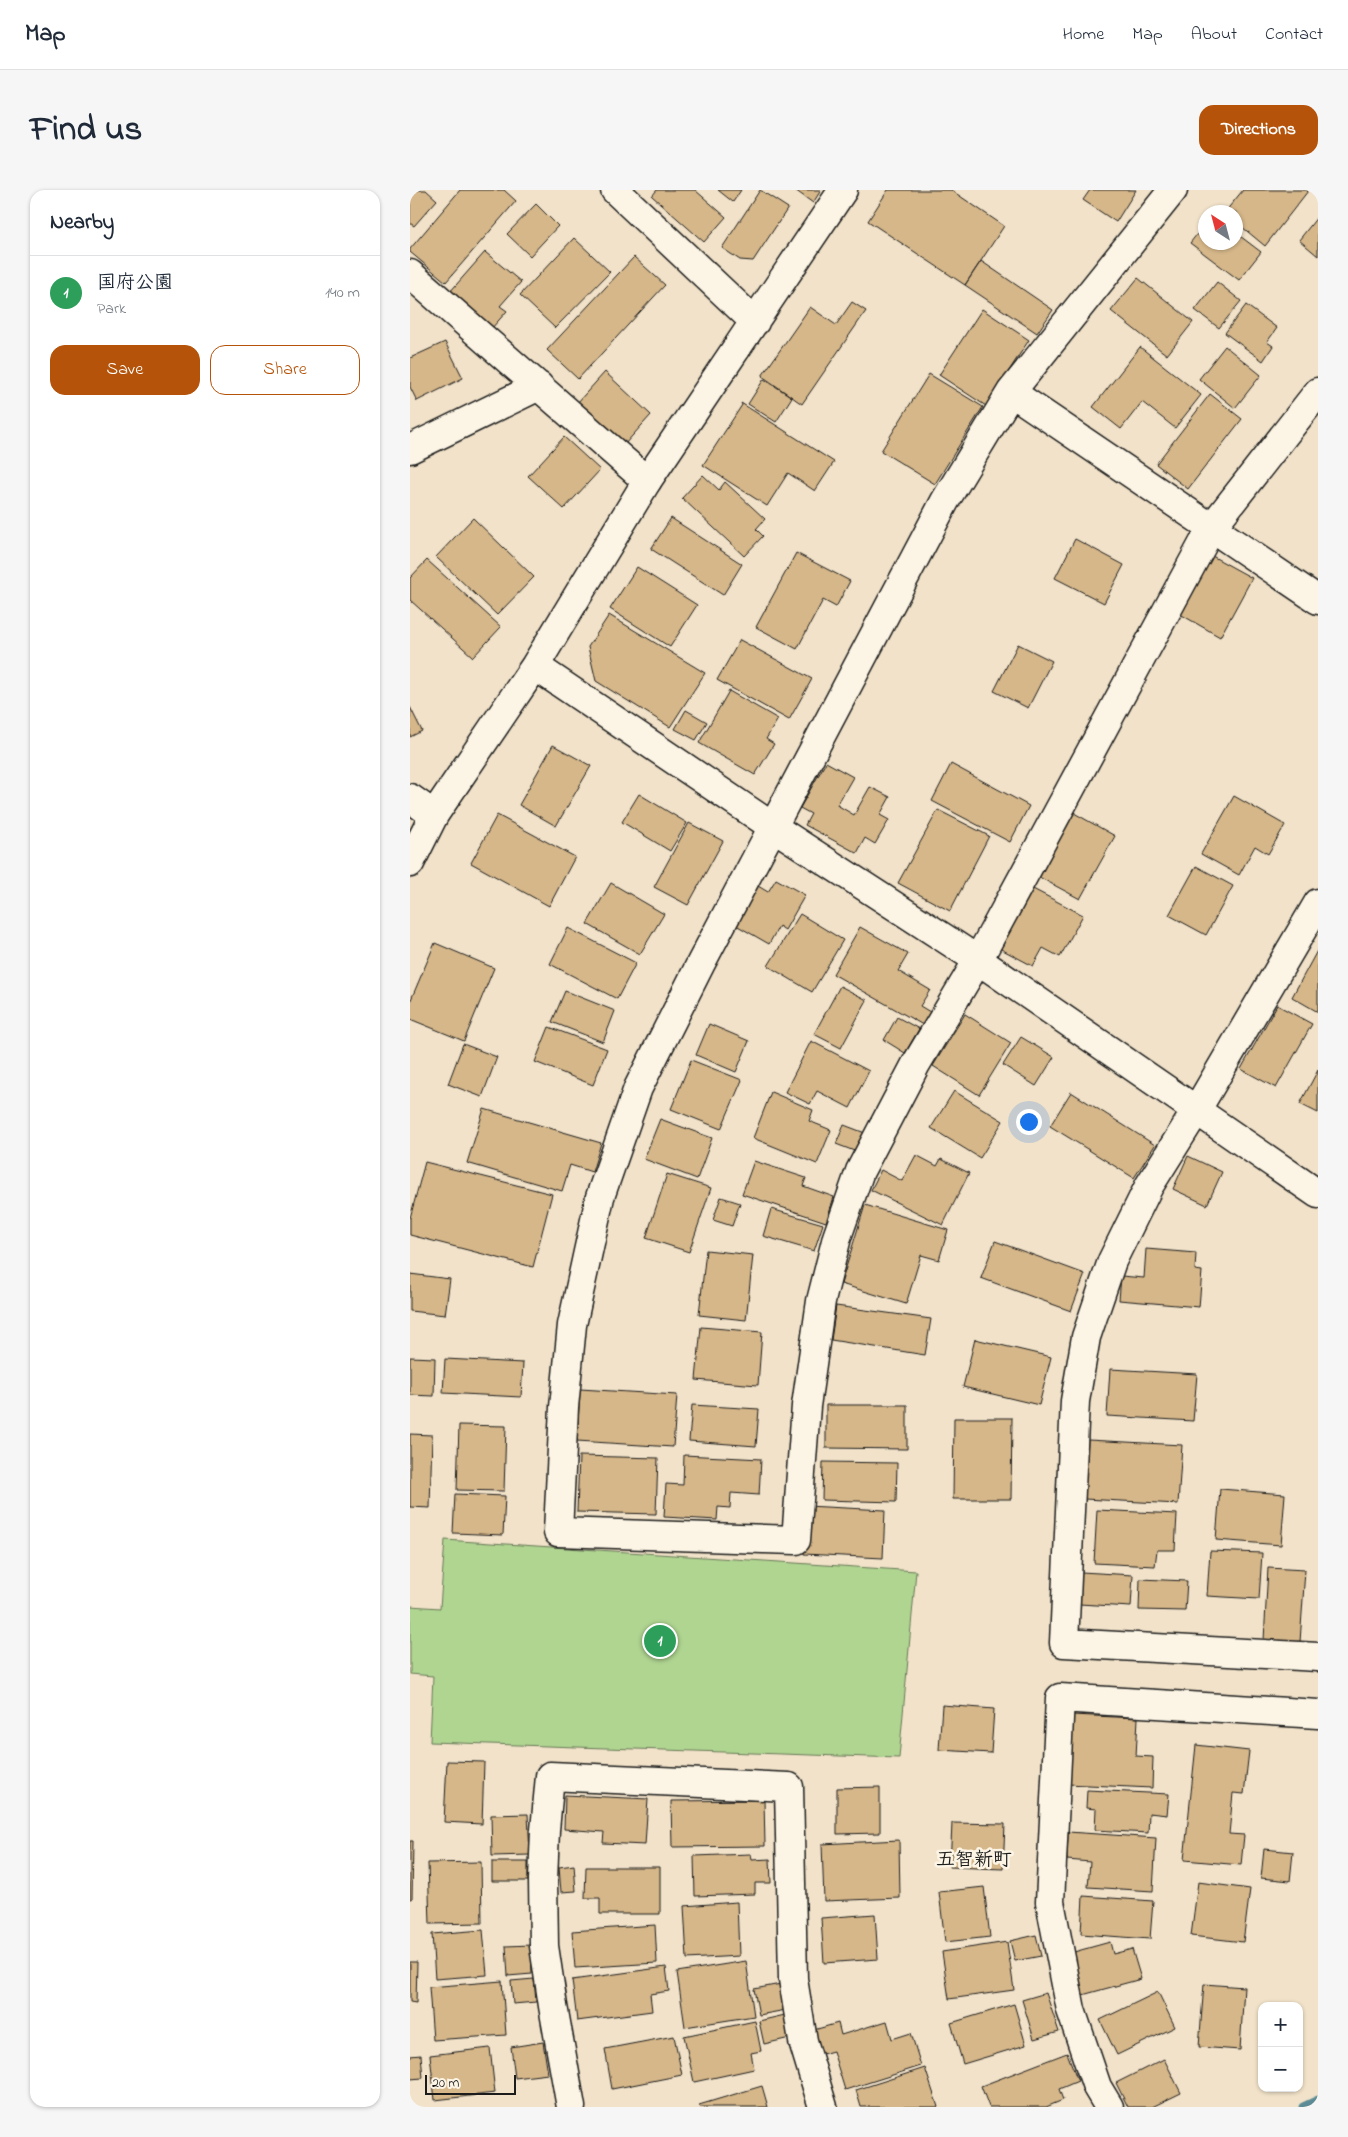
<!DOCTYPE html>
<meta charset="utf-8">
<style>
:root{--surface:#fff;--page:#f6f6f7;--text:#1f2937;--muted:#747a83;--line:#e0e1e3;--accent:#b45309}
body{margin:0;font-family:"Indie Flower","Klee One",sans-serif;background:var(--page);color:var(--text)}
.controls{position:absolute;right:15px;bottom:15px;display:grid;overflow:hidden;border-radius:10px;box-shadow:0 1px 4px #0004}
.controls button{width:45px;height:45px;display:grid;place-items:center;padding:0;border:0;border-bottom:1px solid var(--line);background:var(--surface);color:var(--text);font:25px sans-serif}
.compass{position:absolute;left:788px;top:15px;width:45px;height:45px;border-radius:50%;background:var(--surface);box-shadow:0 1px 4px #0004;rotate:324deg}
.scale{position:absolute;left:15px;bottom:12px;width:91px;box-sizing:border-box;padding-left:5px;border:2px solid #1c1c1c;border-top:0;font-size:14px;line-height:18px;white-space:nowrap;color:#1c1c1c;-webkit-text-stroke:4px #fcf5e5;paint-order:stroke}
.you{position:absolute;left:618px;top:931px;width:18px;height:18px;margin:-12px;border:4px solid #fff;border-radius:50%;background:#1a73e8;box-shadow:0 0 0 8px #1a73e833}
.badge{display:grid;place-items:center;width:32px;height:32px;border-radius:50%;background:var(--accent);color:#fff;font-size:16px;font-weight:700}
.pin{position:absolute;translate:-50% -50%;border:2px solid #fff;box-shadow:0 1px 5px #0006}
.list{margin:0;padding:0;list-style:none}
h2{display:flex;justify-content:space-between;align-items:center;height:65px;margin:0;padding:0 20px;font-size:21px}
h2 small{font-size:16px;font-weight:400;color:var(--muted)}
.list li{display:grid;grid-template-columns:32px 1fr auto;gap:15px;align-items:center;box-sizing:border-box;height:75px;padding:0 20px;border-top:1px solid var(--line)}
.list b{display:block;font-size:19px;white-space:nowrap}
.list p{margin:0;font-size:16px;white-space:nowrap;color:var(--muted)}
.list em{font-size:16px;font-style:normal;color:var(--muted)}
.actions{display:flex;gap:10px;padding:15px 20px}
.actions a{flex:1;padding:11px 0;border:1px solid var(--accent);border-radius:15px;text-align:center;font-size:18px;color:var(--accent)}
.actions .main{background:var(--accent);color:#fff}
.map{position:relative;flex:none;width:908px;height:1917px;overflow:hidden;border-radius:15px}
header{display:flex;align-items:center;gap:30px;box-sizing:border-box;height:70px;padding:0 25px;background:var(--surface);border-bottom:1px solid var(--line)}
header strong{font-size:24px}
nav{display:flex;gap:28px;margin-inline-start:auto;font-size:18px}
.intro{display:flex;align-items:center;justify-content:space-between;box-sizing:border-box;height:120px;padding:0 30px}
h1{margin:0;font-size:35px}
.button{padding:12px 22px;border-radius:15px;background:var(--accent);color:#fff;font-size:18px;font-weight:700}
main{display:flex;gap:30px;padding:0 30px}
aside{flex:1;background:var(--surface);border-radius:15px;box-shadow:0 1px 4px #0004}
.map>svg:first-child{display:block}
.green{fill:#b0d591;stroke:#667856}
.lines{fill:none;stroke-linecap:round;stroke-linejoin:round}
.stream{stroke:#5c8b95;stroke-width:9}
.building{fill:#d6b789;stroke:#1c1c1c}
.street-casing{stroke:#1c1c1c;stroke-width:31}
.secondary-casing{stroke:#1c1c1c;stroke-width:31}
.street{stroke:#fcf5e5;stroke-width:28}
.secondary{stroke:#fcf5e5;stroke-width:28}
.labels{text-anchor:middle;dominant-baseline:central;stroke-width:5;stroke-linejoin:round;paint-order:stroke}
.neighbourhood-label{font-size:19px;font-weight:bold;fill:#1c1c1c;stroke:#fcf5e5}
</style>
<header>
<strong>Map</strong>
<nav><a>Home</a><a>Map</a><a>About</a><a>Contact</a></nav>
</header>
<div class="intro"><h1>Find us</h1><a class="button">Directions</a></div>
<main>
<aside>
<h2>Nearby<small></small></h2>
<ul class="list">
<li><span class="badge" style="background:#2e9e5b">1</span><div><b>国府公園</b><p>Park</p></div><em>140 m</em></li>
</ul>
<div class="actions"><a class="main">Save</a><a>Share</a></div>
</aside>
<div class="map">
<svg width="908" height="1917" viewBox="0 0 908 1917">
<rect width="100%" height="100%" fill="#f1e2c9"/>
<filter id="ink" filterUnits="userSpaceOnUse"><feTurbulence type="fractalNoise" baseFrequency=".02" numOctaves="2"/><feDisplacementMap in="SourceGraphic" scale="10" xChannelSelector="R" yChannelSelector="G"/><feConvolveMatrix kernelMatrix="1 2 1 2 8 2 1 2 1" color-interpolation-filters="sRGB"/></filter>
<g filter="url(#ink)">
<path class="green" d="M 35,1350 L 506,1381 L 489,1568 L 20,1552 L 23,1486 L 0,1484 L 0,1416 L 30,1418 Z"/>
<g class="lines">
<path class="stream" d="M 893,1917 L 908,1910"/>
</g>
<path class="building" d="M 0,0 L 16,0 L 27,10 L 4,36 L 0,33 Z
M 50,0 L 94,0 L 106,11 L 36,92 L 0,62 L 0,59 Z
M 247,0 L 285,0 L 316,27 L 294,52 L 242,6 Z
M 308,0 L 331,0 L 323,12 Z
M 350,0 L 378,18 L 343,71 L 330,70 L 312,58 Z
M 385,0 L 411,0 L 403,13 Z
M 478,0 L 541,0 L 594,36 L 555,95 L 458,31 Z
M 680,0 L 726,0 L 706,32 L 673,10 Z
M 833,0 L 897,0 L 898,1 L 855,56 L 826,32 L 826,22 L 815,22 Z
M 126,14 L 148,36 L 120,66 L 97,44 Z
M 908,26 L 908,66 L 889,50 Z
M 796,33 L 796,52 L 826,52 L 826,43 L 851,62 L 829,90 L 780,53 Z
M 164,48 L 200,82 L 145,138 L 110,105 Z
M 75,62 L 111,92 L 90,116 L 97,121 L 81,139 L 39,103 Z
M 224,67 L 255,95 L 168,189 L 137,160 Z
M 571,71 L 643,120 L 627,143 L 555,95 Z
M 728,88 L 783,132 L 757,165 L 701,121 Z
M 807,92 L 831,111 L 809,138 L 785,120 Z
M 442,112 L 456,121 L 392,214 L 352,186 L 400,117 L 426,135 Z
M 836,115 L 867,138 L 857,152 L 863,156 L 853,171 L 815,143 Z
M 572,119 L 619,150 L 576,216 L 529,185 Z
M 35,152 L 53,188 L 7,211 L 0,197 L 0,168 Z
M 815,156 L 851,185 L 825,218 L 789,189 Z
M 730,157 L 791,205 L 765,238 L 732,212 L 711,239 L 683,217 Z
M 195,182 L 241,225 L 214,255 L 167,213 Z
M 519,184 L 573,217 L 525,294 L 471,261 Z
M 354,189 L 382,207 L 366,232 L 338,214 Z
M 800,204 L 832,229 L 778,299 L 746,274 Z
M 331,213 L 424,272 L 405,301 L 378,283 L 357,316 L 293,275 L 332,215 Z
M 154,247 L 190,280 L 154,319 L 118,286 Z
M 293,285 L 309,300 L 315,292 L 355,329 L 346,339 L 353,346 L 334,366 L 272,308 Z
M 63,328 L 124,387 L 87,425 L 26,367 Z
M 261,328 L 332,374 L 313,405 L 241,359 Z
M 665,349 L 714,375 L 694,413 L 645,388 Z
M 386,363 L 440,391 L 426,417 L 413,410 L 387,459 L 346,437 Z
M 802,366 L 842,388 L 810,447 L 770,424 Z
M 17,370 L 91,437 L 63,467 L 0,410 L 0,388 Z
M 227,377 L 287,415 L 260,457 L 200,419 Z
M 199,425 L 295,483 L 260,537 L 186,491 L 178,457 Z
M 330,450 L 402,489 L 379,530 L 307,490 Z
M 608,454 L 642,471 L 618,518 L 584,501 Z
M 319,501 L 368,529 L 356,549 L 364,554 L 345,585 L 289,553 Z
M 0,517 L 12,541 L 0,547 Z
M 276,520 L 297,532 L 286,550 L 265,539 Z
M 143,555 L 181,576 L 146,636 L 109,615 Z
M 416,572 L 443,587 L 427,615 L 444,625 L 460,597 L 480,607 L 470,625 L 479,630 L 465,654 L 455,648 L 447,663 L 395,635 L 401,624 L 390,618 Z
M 541,574 L 619,616 L 600,652 L 522,611 Z
M 229,604 L 277,633 L 260,661 L 212,632 Z
M 824,606 L 875,635 L 858,664 L 845,656 L 829,685 L 791,664 Z
M 528,620 L 579,646 L 540,721 L 488,693 Z
M 664,623 L 705,646 L 670,709 L 629,687 Z
M 87,625 L 165,667 L 139,716 L 61,673 Z
M 279,633 L 313,651 L 278,715 L 244,697 Z
M 786,676 L 823,696 L 796,745 L 759,725 Z
M 366,689 L 395,705 L 375,740 L 369,736 L 359,754 L 326,735 L 348,696 L 358,702 Z
M 201,693 L 254,724 L 230,764 L 177,734 Z
M 621,698 L 673,725 L 650,767 L 633,758 L 623,776 L 589,758 Z
M 390,724 L 433,750 L 402,802 L 358,776 Z
M 450,737 L 498,764 L 488,781 L 520,800 L 510,816 L 520,822 L 513,835 L 423,784 Z
M 158,738 L 226,773 L 207,809 L 140,774 Z
M 25,753 L 84,778 L 54,851 L 0,829 L 0,812 Z
M 908,759 L 908,822 L 882,807 Z
M 430,796 L 457,810 L 431,858 L 404,844 Z
M 155,801 L 205,821 L 193,852 L 142,832 Z
M 867,815 L 902,834 L 866,898 L 831,879 Z
M 555,824 L 601,853 L 569,905 L 523,876 Z
M 487,827 L 509,839 L 495,863 L 474,850 Z
M 299,834 L 339,851 L 326,882 L 286,865 Z
M 139,837 L 197,859 L 183,895 L 125,872 Z
M 611,847 L 644,867 L 626,896 L 593,875 Z
M 401,851 L 459,881 L 440,918 L 407,901 L 400,914 L 375,902 Z
M 53,854 L 87,867 L 72,907 L 38,894 Z
M 281,870 L 332,890 L 311,939 L 261,919 Z
M 908,880 L 908,923 L 890,914 Z
M 544,901 L 593,931 L 570,968 L 521,938 Z
M 361,902 L 403,920 L 399,931 L 421,940 L 407,974 L 343,948 Z
M 661,902 L 745,955 L 724,988 L 640,936 Z
M 74,919 L 191,953 L 182,982 L 160,975 L 152,1001 L 57,973 Z
M 250,929 L 302,948 L 287,989 L 234,969 Z
M 434,935 L 455,943 L 447,962 L 426,954 Z
M 506,965 L 527,976 L 531,969 L 559,983 L 533,1035 L 461,1000 L 471,980 L 492,991 Z
M 778,966 L 812,982 L 797,1015 L 763,999 Z
M 344,971 L 396,988 L 393,996 L 424,1007 L 416,1032 L 332,1004 Z
M 15,972 L 142,1004 L 123,1077 L 0,1045 L 0,1028 Z
M 257,984 L 301,998 L 279,1062 L 236,1048 Z
M 311,1007 L 330,1013 L 322,1036 L 303,1030 Z
M 455,1015 L 538,1040 L 529,1070 L 511,1065 L 496,1114 L 431,1094 Z
M 361,1019 L 413,1034 L 404,1061 L 353,1046 Z
M 585,1051 L 675,1084 L 661,1121 L 571,1088 Z
M 736,1059 L 786,1063 L 785,1080 L 792,1081 L 789,1117 L 709,1110 L 711,1086 L 734,1088 Z
M 296,1060 L 343,1065 L 336,1130 L 289,1125 Z
M 0,1084 L 40,1089 L 35,1125 L 0,1121 Z
M 426,1116 L 521,1129 L 515,1165 L 421,1150 Z
M 291,1137 L 352,1142 L 348,1195 L 286,1190 Z
M 565,1149 L 641,1167 L 629,1215 L 553,1197 Z
M 0,1167 L 25,1168 L 24,1206 L 0,1205 Z
M 35,1169 L 113,1173 L 111,1207 L 33,1203 Z
M 700,1179 L 787,1184 L 783,1231 L 697,1226 Z
M 170,1199 L 267,1205 L 263,1257 L 167,1251 Z
M 282,1215 L 349,1219 L 346,1256 L 279,1251 Z
M 416,1215 L 497,1215 L 497,1259 L 416,1258 Z
M 544,1228 L 602,1228 L 601,1309 L 543,1309 Z
M 49,1235 L 96,1236 L 94,1301 L 47,1300 Z
M 0,1244 L 22,1245 L 20,1318 L 0,1317 Z
M 678,1250 L 772,1255 L 768,1314 L 674,1309 Z
M 274,1265 L 351,1269 L 349,1305 L 321,1303 L 320,1318 L 308,1317 L 307,1330 L 254,1327 L 256,1294 L 273,1295 Z
M 169,1266 L 248,1268 L 246,1324 L 167,1322 Z
M 413,1272 L 487,1273 L 486,1312 L 412,1310 Z
M 810,1299 L 875,1304 L 871,1355 L 806,1350 Z
M 45,1304 L 95,1306 L 93,1345 L 43,1343 Z
M 396,1316 L 475,1320 L 473,1368 L 394,1364 Z
M 687,1320 L 767,1324 L 765,1360 L 747,1360 L 745,1376 L 684,1373 Z
M 800,1361 L 852,1363 L 849,1409 L 797,1406 Z
M 858,1378 L 895,1380 L 890,1452 L 854,1450 Z
M 671,1382 L 723,1385 L 721,1417 L 669,1414 Z
M 730,1389 L 777,1391 L 775,1421 L 729,1420 Z
M 532,1515 L 584,1519 L 581,1563 L 529,1560 Z
M 661,1525 L 728,1528 L 726,1566 L 743,1567 L 742,1598 L 657,1594 Z
M 786,1555 L 839,1561 L 834,1604 L 823,1603 L 819,1644 L 834,1645 L 831,1675 L 774,1670 Z
M 37,1571 L 74,1572 L 72,1634 L 34,1632 Z
M 470,1597 L 470,1643 L 427,1644 L 427,1598 Z
M 677,1600 L 759,1604 L 757,1625 L 739,1623 L 738,1643 L 685,1640 L 686,1619 L 676,1618 Z
M 155,1605 L 238,1609 L 235,1655 L 193,1653 L 194,1642 L 154,1639 Z
M 354,1610 L 355,1656 L 262,1657 L 261,1611 Z
M 118,1624 L 120,1665 L 82,1666 L 81,1625 Z
M 542,1633 L 595,1634 L 593,1679 L 540,1677 Z
M 658,1642 L 746,1648 L 743,1701 L 678,1697 L 680,1672 L 657,1670 Z
M 489,1650 L 490,1708 L 414,1711 L 412,1654 Z
M 0,1651 L 3,1651 L 2,1709 L 0,1709 Z
M 854,1659 L 883,1662 L 880,1691 L 851,1688 Z
M 341,1664 L 342,1670 L 360,1669 L 361,1693 L 345,1693 L 345,1704 L 285,1706 L 284,1666 Z
M 71,1672 L 72,1733 L 20,1734 L 18,1673 Z
M 82,1672 L 118,1672 L 118,1691 L 82,1691 Z
M 164,1675 L 166,1701 L 151,1702 L 149,1677 Z
M 176,1677 L 250,1677 L 250,1724 L 190,1724 L 190,1708 L 175,1708 Z
M 788,1692 L 840,1699 L 833,1752 L 781,1746 Z
M 574,1697 L 580,1747 L 535,1752 L 529,1702 Z
M 673,1706 L 743,1711 L 740,1749 L 671,1744 Z
M 327,1712 L 329,1766 L 277,1769 L 274,1716 Z
M 465,1724 L 468,1769 L 414,1773 L 411,1728 Z
M 245,1735 L 247,1773 L 165,1778 L 162,1741 Z
M 73,1740 L 77,1785 L 25,1789 L 22,1744 Z
M 626,1745 L 631,1766 L 605,1771 L 600,1751 Z
M 597,1752 L 604,1800 L 539,1809 L 532,1762 Z
M 700,1752 L 703,1764 L 722,1759 L 731,1789 L 665,1807 L 653,1765 Z
M 121,1755 L 122,1784 L 98,1786 L 96,1756 Z
M 336,1771 L 344,1826 L 275,1837 L 267,1782 Z
M 0,1772 L 7,1772 L 6,1813 L 0,1812 Z
M 256,1777 L 259,1801 L 240,1804 L 242,1821 L 167,1831 L 162,1790 Z
M 124,1789 L 126,1812 L 103,1814 L 101,1791 Z
M 92,1791 L 96,1845 L 23,1850 L 19,1797 Z
M 371,1794 L 376,1820 L 349,1825 L 344,1799 Z
M 794,1794 L 834,1797 L 830,1860 L 789,1857 Z
M 748,1802 L 765,1837 L 707,1865 L 690,1830 Z
M 636,1803 L 649,1842 L 624,1849 L 612,1810 Z
M 604,1814 L 616,1855 L 553,1874 L 541,1833 Z
M 375,1825 L 380,1848 L 354,1854 L 349,1831 Z
M 345,1831 L 351,1861 L 341,1863 L 344,1879 L 284,1892 L 274,1846 Z
M 477,1831 L 482,1849 L 501,1843 L 511,1876 L 435,1900 L 423,1861 L 412,1864 L 404,1840 L 428,1833 L 431,1845 Z
M 264,1846 L 272,1885 L 202,1899 L 195,1859 Z
M 133,1852 L 138,1884 L 105,1888 L 101,1857 Z
M 80,1858 L 85,1903 L 25,1910 L 20,1865 Z
M 657,1863 L 668,1891 L 649,1899 L 653,1910 L 636,1917 L 579,1917 L 571,1896 Z
M 11,1865 L 13,1888 L 0,1889 L 0,1866 Z
M 754,1869 L 771,1903 L 742,1917 L 718,1917 L 706,1893 Z
M 515,1878 L 528,1917 L 451,1917 L 446,1900 Z
M 352,1896 L 358,1917 L 290,1917 L 289,1915 Z"/>
<g class="lines">
<defs>
<path id="street" d="M 763,0 L 601,202 L 535,311 L 291,773 L 228,898 L 190,1007 L 162,1135 L 154,1217 L 148,1342 L 386,1350 L 396,1216 L 411,1111 L 427,1047 L 450,981 L 506,874 L 568,770 L 802,337 L 908,202
M 0,84 L 237,291
M 601,202 L 908,410
M 0,259 L 129,196
M 0,608 L 24,625
M 908,713 L 786,921 L 739,996 L 702,1071 L 676,1147 L 665,1211 L 654,1453 L 908,1467
M 161,1917 L 143,1816 L 134,1756 L 133,1690 L 135,1640 L 140,1586 L 379,1597 L 383,1789 L 393,1851 L 413,1917
M 699,1917 L 687,1897 L 661,1820 L 640,1712 L 650,1508 L 908,1524"/>
<path id="secondary" d="M 205,0 L 345,132
M 125,476 L 363,637 L 568,770 L 908,1004
M 0,673 L 24,625 L 125,476 L 237,291 L 433,0"/>
</defs>
<use href="#street" class="street-casing"/>
<use href="#secondary" class="secondary-casing"/>
<use href="#street" class="street"/>
<use href="#secondary" class="secondary"/>
</g>
</g>
<g class="labels">
<g class="neighbourhood-label">
<text x="564" y="1670">五智新町</text>
</g>
</g>
</svg>
<div class="controls">
<button>+</button>
<button>−</button>
</div>
<svg class="compass" viewBox="-18 -18 36 36"><path d="M0-13l5 13h-10z" fill="#e53935"/><path d="M0 13l5-13h-10z" fill="#747a83"/></svg>
<div class="scale">20 m</div>
<div class="you"></div>
<div class="pin badge" style="left:250px;top:1451px;background:#2e9e5b">1</div>
</div>
</main>
